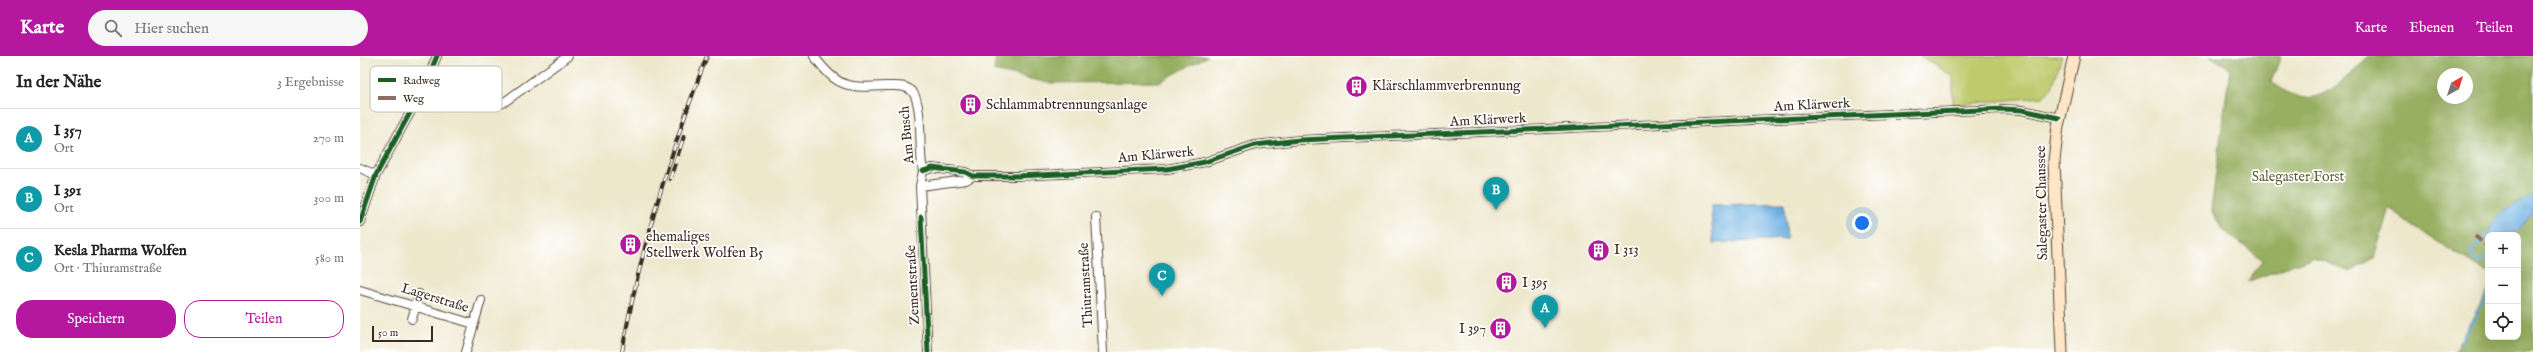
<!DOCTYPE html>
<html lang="de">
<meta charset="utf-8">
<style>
:root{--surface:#fff;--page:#f6f6f6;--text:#222;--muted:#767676;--line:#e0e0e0;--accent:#b5179e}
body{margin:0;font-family:"IM FELL English",serif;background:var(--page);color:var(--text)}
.controls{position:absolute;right:12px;bottom:12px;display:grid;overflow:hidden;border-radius:8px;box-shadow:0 4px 16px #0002}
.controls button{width:36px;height:36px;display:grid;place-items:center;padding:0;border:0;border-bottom:1px solid var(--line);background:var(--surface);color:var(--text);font:20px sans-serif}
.compass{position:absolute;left:2077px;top:12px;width:36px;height:36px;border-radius:50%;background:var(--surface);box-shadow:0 4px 16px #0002;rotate:39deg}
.scale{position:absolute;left:12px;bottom:10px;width:61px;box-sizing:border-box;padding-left:4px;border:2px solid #3b2a1e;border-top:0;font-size:11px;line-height:14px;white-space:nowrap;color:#3b2a1e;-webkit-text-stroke:3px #fff;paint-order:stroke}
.you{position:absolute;left:1502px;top:167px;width:14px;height:14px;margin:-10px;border:3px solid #fff;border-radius:50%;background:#1a73e8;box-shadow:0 0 0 6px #1a73e833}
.badge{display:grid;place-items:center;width:26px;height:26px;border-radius:50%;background:var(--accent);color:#fff;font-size:13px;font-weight:700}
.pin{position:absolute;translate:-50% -33px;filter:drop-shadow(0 1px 2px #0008)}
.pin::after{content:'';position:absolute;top:21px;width:14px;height:12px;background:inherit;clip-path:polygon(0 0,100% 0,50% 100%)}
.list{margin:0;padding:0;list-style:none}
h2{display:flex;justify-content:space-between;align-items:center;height:52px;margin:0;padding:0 16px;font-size:17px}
h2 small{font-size:13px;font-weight:400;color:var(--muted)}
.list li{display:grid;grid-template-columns:26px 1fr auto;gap:12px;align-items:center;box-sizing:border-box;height:60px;padding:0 16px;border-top:1px solid var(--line)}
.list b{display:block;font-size:15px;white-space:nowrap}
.list p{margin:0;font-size:13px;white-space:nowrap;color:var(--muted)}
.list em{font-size:13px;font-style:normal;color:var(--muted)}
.actions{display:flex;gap:8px;padding:12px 16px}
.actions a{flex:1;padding:9px 0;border:1px solid var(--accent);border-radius:16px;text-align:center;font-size:14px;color:var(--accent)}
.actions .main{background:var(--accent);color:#fff}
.icon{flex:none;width:22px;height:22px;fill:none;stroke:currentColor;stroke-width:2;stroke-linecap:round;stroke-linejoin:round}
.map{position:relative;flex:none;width:2173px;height:296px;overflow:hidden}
header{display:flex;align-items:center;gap:24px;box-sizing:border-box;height:56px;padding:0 20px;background:var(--accent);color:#fff}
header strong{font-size:19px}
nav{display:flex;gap:22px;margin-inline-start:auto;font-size:14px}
.search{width:280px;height:36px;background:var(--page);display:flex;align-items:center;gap:10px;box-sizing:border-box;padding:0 14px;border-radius:22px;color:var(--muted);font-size:15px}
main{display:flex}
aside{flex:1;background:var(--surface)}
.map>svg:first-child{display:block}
.green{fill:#becb6d;stroke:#7c7a46}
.forest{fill:#96af60;stroke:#686c3f;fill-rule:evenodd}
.water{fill:#6baee0;stroke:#536c7f}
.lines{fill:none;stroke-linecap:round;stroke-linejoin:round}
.stream{stroke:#6baee0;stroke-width:2.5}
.street-casing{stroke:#564638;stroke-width:10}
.secondary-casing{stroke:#564638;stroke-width:13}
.street{stroke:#fff;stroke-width:8}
.secondary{stroke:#fde5c5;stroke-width:11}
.rail-casing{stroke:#3b2a1e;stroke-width:4}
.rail{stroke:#fff;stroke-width:2.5;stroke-dasharray:8;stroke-linecap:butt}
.quiet{stroke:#8d6e63;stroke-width:4;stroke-dasharray:8 4;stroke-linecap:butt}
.cycleway-casing{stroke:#fff;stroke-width:8}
.cycleway{stroke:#1b5e20;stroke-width:5}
.labels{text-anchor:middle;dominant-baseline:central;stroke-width:3.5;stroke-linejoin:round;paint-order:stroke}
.poi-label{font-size:14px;fill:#3b2a1e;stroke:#fff;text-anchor:start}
.street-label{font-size:14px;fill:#3b2a1e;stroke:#fff}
.park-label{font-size:14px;fill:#625a36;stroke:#fff}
.key{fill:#fff;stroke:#c4bfbc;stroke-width:1}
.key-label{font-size:11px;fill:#3b2a1e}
</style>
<header>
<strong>Karte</strong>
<div class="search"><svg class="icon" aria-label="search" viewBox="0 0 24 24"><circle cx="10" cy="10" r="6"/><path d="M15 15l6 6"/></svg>Hier suchen</div>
<nav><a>Karte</a><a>Ebenen</a><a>Teilen</a></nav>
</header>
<main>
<aside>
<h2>In der Nähe<small>3 Ergebnisse</small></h2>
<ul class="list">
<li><span class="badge" style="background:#0f9aa8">A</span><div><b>I 357</b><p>Ort</p></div><em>270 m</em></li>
<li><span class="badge" style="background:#0f9aa8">B</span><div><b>I 391</b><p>Ort</p></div><em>300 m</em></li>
<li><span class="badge" style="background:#0f9aa8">C</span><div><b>Kesla Pharma Wolfen</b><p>Ort · Thiuramstraße</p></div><em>580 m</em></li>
</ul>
<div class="actions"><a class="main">Speichern</a><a>Teilen</a></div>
</aside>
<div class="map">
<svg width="2173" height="296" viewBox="0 0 2173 296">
<rect width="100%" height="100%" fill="#fff"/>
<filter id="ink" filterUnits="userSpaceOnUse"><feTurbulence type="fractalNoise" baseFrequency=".025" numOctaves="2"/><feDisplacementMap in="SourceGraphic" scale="8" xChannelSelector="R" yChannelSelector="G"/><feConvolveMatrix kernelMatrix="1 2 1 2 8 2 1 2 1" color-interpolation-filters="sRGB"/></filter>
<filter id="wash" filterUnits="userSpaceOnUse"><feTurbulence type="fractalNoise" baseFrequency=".012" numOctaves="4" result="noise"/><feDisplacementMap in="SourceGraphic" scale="16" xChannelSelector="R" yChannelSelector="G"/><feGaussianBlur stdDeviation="0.9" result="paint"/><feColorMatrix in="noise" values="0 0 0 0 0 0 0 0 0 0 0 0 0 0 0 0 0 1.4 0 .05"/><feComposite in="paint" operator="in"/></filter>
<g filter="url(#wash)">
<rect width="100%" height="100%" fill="#ede7cb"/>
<path class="green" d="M 1560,0 L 1702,0 L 1692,32 L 1683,41 L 1593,49 L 1593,20 Z"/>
<path class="forest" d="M 636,0 L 848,0 L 799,26 L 689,27 L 634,15 Z
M 1850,0 L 1921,0 L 1911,26 C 1918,30 1925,36 1933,39 C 1962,52 1990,17 2009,0 L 2173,0 L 2173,296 L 2094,296 L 2128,234 L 2128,281 L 2158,281 L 2158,179 L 2128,179 L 2128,217 L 2057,173 L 2029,152 L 2014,202 L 1990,216 L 1953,201 L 1887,226 L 1903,204 L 1863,174 L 1851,154 L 1870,12 ZM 2083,18 L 2107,18 L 2107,42 L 2083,42 Z"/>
<path class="water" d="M 2173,138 L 2173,156 L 2159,175 L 2127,180 C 2135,153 2154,152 2173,138 Z
M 1425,147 L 1427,183 L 1353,187 L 1351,149 Z"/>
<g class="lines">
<path class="stream" d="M 2127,180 L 2109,197 L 2117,206 L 2128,203
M 2100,287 L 2128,238"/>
</g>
</g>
<g filter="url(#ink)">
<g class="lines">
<defs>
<path id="street" d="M 454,0 C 478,33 489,32 528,30 C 537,30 545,29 552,35 C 564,50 558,94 563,115
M 67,25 C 91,35 115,51 143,47 L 208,0
M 0,112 L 16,119
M 563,115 L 572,112 L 605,116 L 613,120 L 657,120 L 807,113 L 845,106 L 895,89 L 940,84 L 1643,53 L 1662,54 L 1699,62
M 563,115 L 560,130 L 568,296
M 560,130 L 606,124 L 613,120
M 736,161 L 743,296
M 0,166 L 16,119 L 63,33 L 77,0
M 0,234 L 114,268 L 106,296
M 52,263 L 59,238
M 114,268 L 121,244"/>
<path id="secondary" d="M 1702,296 L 1694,105 L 1698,70 L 1714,0"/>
</defs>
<use href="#street" class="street-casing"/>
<use href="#secondary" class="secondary-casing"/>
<use href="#street" class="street"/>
<use href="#secondary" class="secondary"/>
<defs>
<path id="rail" d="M 310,123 L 324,80
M 262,296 C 280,195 310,96 347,0"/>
</defs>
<use href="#rail" class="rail-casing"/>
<use href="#rail" class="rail"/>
<path class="quiet" d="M 2115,180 L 2128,191"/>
<defs>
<path id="cycleway" d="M 563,115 L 572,112 L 605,116 L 613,120 L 657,120 L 807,113 L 845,106 L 895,89 L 940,84 L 1643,53 L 1662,54 L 1699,62
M 561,161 L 568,296
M 0,166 L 16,119 L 63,33 L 77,0"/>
</defs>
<use href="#cycleway" class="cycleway-casing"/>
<use href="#cycleway" class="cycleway"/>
</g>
</g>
<defs>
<symbol id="building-disc" viewBox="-11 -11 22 22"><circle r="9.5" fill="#b5179e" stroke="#fff"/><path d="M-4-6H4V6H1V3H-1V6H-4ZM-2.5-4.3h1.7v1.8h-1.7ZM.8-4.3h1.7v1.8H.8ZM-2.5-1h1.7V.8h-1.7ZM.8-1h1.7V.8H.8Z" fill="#fff"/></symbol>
</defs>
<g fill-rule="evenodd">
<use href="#building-disc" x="984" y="18" width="25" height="25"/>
<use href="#building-disc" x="598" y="36" width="25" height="25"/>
<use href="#building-disc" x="258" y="176" width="25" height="25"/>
<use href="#building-disc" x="1226" y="182" width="25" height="25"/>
<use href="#building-disc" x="1134" y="214" width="25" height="25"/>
<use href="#building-disc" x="1128" y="260" width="25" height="25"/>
</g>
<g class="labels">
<g class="poi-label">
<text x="1012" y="30">Klärschlammverbrennung</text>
<text x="626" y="49">Schlammabtrennungsanlage</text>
<text x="286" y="181">ehemaliges<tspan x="286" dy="16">Stellwerk Wolfen B5</tspan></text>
<text x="1254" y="194">I 313</text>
<text x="1162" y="227">I 395</text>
<text x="1126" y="273" text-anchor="end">I 397</text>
</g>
<g class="street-label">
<text transform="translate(1452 49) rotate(-3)">Am Klärwerk</text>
<text transform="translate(1128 64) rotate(-3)">Am Klärwerk</text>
<text transform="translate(547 79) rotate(-95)">Am Busch</text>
<text transform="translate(796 99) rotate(-5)">Am Klärwerk</text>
<text transform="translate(1682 147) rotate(-91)">Salegaster Chaussee</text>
<text transform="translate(553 229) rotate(-93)">Zementstraße</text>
<text transform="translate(726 229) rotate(-93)">Thiuramstraße</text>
<text transform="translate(75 242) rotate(17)">Lagerstraße</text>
</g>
<g class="park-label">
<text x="1938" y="121">Salegaster Forst</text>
</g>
</g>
<rect x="10" y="10" width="132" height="46" rx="6" class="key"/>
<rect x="18" y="22" width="18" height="4" fill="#1b5e20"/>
<rect x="18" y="40" width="18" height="4" fill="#8d6e63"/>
<g class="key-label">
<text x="43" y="28">Radweg</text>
<text x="43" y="46">Weg</text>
</g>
</svg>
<div class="controls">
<button>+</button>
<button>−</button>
<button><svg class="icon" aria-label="locate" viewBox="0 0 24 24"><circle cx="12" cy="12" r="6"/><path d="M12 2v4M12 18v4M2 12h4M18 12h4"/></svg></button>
</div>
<svg class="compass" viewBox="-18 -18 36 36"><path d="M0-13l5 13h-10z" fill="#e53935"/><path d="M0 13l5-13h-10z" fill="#767676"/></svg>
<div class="scale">50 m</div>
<div class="you"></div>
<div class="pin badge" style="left:1185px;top:272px;background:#0f9aa8">A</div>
<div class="pin badge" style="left:1136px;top:154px;background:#0f9aa8">B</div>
<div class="pin badge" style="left:802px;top:240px;background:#0f9aa8">C</div>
</div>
</main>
